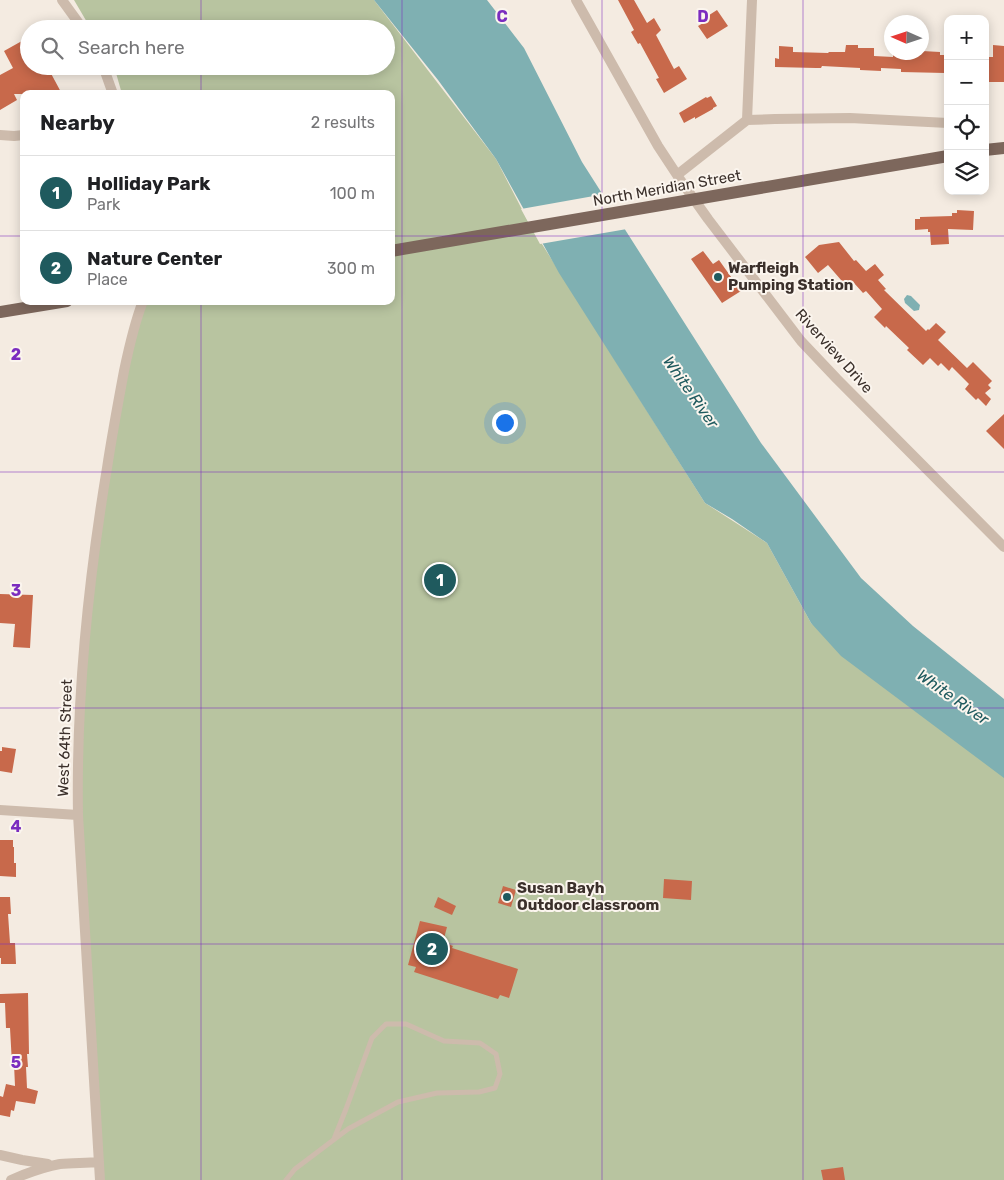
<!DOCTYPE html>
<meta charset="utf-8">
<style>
:root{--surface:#fff;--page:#f6f6f6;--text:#202124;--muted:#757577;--line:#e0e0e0;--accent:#1f5a5e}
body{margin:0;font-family:Rubik,sans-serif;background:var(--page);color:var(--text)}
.controls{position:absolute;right:15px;top:15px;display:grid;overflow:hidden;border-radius:10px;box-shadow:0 2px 12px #0003}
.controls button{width:45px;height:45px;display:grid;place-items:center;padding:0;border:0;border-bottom:1px solid var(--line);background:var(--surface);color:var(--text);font:25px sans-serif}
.compass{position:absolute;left:884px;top:15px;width:45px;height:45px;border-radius:50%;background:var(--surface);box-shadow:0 2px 12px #0003;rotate:273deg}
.you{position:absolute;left:504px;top:422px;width:18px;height:18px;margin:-12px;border:4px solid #fff;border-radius:50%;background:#1a73e8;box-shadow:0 0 0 8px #1a73e833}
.badge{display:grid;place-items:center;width:32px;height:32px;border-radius:50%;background:var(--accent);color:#fff;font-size:16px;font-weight:700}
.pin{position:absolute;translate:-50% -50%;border:2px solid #fff;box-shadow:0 1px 5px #0006}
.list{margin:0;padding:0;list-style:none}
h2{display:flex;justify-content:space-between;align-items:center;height:65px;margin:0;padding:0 20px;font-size:21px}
h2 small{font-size:16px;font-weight:400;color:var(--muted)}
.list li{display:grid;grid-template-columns:32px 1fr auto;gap:15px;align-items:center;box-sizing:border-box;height:75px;padding:0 20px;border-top:1px solid var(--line)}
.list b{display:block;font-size:19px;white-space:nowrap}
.list p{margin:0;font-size:16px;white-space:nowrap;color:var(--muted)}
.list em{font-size:16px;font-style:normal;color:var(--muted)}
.icon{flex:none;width:28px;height:28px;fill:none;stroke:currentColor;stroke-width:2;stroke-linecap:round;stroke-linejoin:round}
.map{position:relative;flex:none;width:1004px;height:1180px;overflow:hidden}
.search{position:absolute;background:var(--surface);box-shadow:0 2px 12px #0003;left:20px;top:20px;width:375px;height:55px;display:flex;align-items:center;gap:12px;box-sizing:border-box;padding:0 18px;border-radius:28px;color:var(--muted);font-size:19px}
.panel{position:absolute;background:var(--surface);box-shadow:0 2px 12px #0003;left:20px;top:90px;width:375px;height:215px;border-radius:10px}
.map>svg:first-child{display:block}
.green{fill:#b8c4a0}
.water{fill:#7fb0b2}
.pier{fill:#f4ebe1}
.building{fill:#c8694b}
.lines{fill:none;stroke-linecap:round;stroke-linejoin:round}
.service{stroke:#cdbbac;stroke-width:5}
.minor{stroke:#cdbbac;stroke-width:10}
.primary{stroke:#7d675c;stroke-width:12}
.grid{fill:none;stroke:#7b2cbf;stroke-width:1;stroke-opacity:0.55}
.poi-dot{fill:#1f5a5e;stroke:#fbf5ee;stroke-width:2}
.labels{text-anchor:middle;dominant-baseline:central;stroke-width:4;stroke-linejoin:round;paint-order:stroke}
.street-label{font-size:15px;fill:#3b302b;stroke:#fbf5ee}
.poi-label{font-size:15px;font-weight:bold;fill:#3b302b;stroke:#fbf5ee;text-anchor:start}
.water-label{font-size:16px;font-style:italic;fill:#1f5a5e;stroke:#fbf5ee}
.grid-label{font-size:16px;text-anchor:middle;font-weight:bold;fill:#7b2cbf;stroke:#fbf5ee;stroke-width:4;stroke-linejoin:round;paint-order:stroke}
</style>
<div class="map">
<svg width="1004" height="1180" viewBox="0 0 1004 1180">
<rect width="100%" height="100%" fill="#f4ebe1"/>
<path class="green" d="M 74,0 L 374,0 L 496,159 L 530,225 L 705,503 L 767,543 L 811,623 L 1004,776 L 1004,1180 L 100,1180 L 78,815 L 86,618 L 117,407 L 144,301 L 391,301 L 391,94 L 122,94 L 114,66 L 386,66 L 386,29 L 91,29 Z"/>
<path class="water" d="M 374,0 L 487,0 L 524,48 L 582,162 L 761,443 L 861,578 L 913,626 L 1004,699 L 1004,778 L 841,656 L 811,623 L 767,543 L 732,519 L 705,503 L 559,273 L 496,159 L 438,80 Z
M 907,295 L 911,296 L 920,305 L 919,310 L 914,311 L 905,303 L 904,299 Z"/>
<path class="pier" d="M 605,194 L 627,229 L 540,244 L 521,209 Z"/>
<path class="building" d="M 618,0 L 634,0 L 647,23 L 654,18 L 661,30 L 656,35 L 674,69 L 679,66 L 687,79 L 664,93 L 656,79 L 659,78 L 640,43 L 638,44 L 631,32 L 634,30 Z
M 717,10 L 728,26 L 707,39 L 698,26 L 705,22 L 703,19 Z
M 29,37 L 29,66 L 47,66 L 62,94 L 14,94 L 17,100 L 0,110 L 0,75 L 13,68 L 4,51 Z
M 846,45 L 858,45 L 858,48 L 874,48 L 874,56 L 893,57 L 893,55 L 908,56 L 908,52 L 922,52 L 922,51 L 940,52 L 940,55 L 946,55 L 945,73 L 901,72 L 901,69 L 881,68 L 881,71 L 860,70 L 860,68 L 822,66 L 821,68 L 816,68 L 775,67 L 775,58 L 779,59 L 779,46 L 793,47 L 793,52 L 828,53 L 829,52 L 845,52 Z
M 993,45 L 1004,46 L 1004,82 L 989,82 L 989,57 L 993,57 Z
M 711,96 L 717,106 L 713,108 L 713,109 L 695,119 L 695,117 L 684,123 L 679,113 L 706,97 L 707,98 Z
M 957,210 L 974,211 L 973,230 L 948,229 L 949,244 L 931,245 L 930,232 L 928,232 L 928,229 L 915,230 L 915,219 L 920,219 L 920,217 L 952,216 L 952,213 L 957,213 Z
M 839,242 L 854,261 L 856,260 L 866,271 L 875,264 L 884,275 L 878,280 L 886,289 L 884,290 L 926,331 L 928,329 L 929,330 L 936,323 L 946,332 L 938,340 L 967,368 L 973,362 L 992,381 L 988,385 L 991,388 L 985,393 L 991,399 L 986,406 L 978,398 L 976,400 L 965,389 L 969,384 L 952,367 L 949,371 L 941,363 L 938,366 L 930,358 L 923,365 L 907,350 L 909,348 L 886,326 L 885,328 L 874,317 L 882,309 L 866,291 L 863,293 L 854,283 L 848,288 L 828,265 L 818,273 L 805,257 L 819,245 Z
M 703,251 L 713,264 L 719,260 L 741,291 L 722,303 L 691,259 Z
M 1004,414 L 1004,449 L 986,431 Z
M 0,594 L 33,595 L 30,648 L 13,647 L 15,624 L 0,623 Z
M 2,747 L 16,749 L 12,773 L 0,771 L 0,751 L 2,751 Z
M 0,840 L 13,840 L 13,847 L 14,847 L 14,863 L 16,863 L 16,877 L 0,876 Z
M 664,879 L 692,881 L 691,900 L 663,898 Z
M 503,886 L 516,890 L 511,907 L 498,903 Z
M 0,897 L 10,897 L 11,914 L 8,914 L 10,943 L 15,943 L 16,964 L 1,964 L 1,958 L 0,958 Z
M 438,897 L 456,906 L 452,915 L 434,907 Z
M 420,921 L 447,927 L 443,942 L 453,946 L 452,948 L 518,969 L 509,998 L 500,995 L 498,999 L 414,972 L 416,967 L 408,965 Z
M 28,993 L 29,1054 L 27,1054 L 28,1067 L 26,1067 L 27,1088 L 38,1091 L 35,1104 L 16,1101 L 14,1111 L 11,1110 L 10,1117 L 0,1115 L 0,1096 L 3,1097 L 6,1084 L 15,1086 L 14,1064 L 12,1064 L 10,1028 L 6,1028 L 5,1003 L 0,1003 L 0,994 Z
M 843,1167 L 845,1180 L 823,1180 L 821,1170 Z"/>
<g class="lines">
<path class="service" d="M 286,1180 L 295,1169 L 348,1129 L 398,1102 L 437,1093 L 479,1092 L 495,1088 L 500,1074 L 496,1054 L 480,1043 L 444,1041 L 406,1024 L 386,1024 L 372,1038 L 346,1109 L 334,1139"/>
<path class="minor" d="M 62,0 L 83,29
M 576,0 L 658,146 L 681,181 L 708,219 L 801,341 L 837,379 L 1004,547
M 103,66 L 113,94
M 747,120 L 752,0
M 0,135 L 14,136 L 24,135
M 677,175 L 747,120 L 775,119 L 850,118 L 948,123
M 0,810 L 78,815
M 0,1155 L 22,1160 L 48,1164
M 11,1180 C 27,1173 43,1167 60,1164 C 73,1163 86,1163 99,1162
M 100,1180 L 78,815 C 76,698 88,582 107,468 C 112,435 118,403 124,371 C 129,347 134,324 143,301"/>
<path class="primary" d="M 985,150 L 1004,148
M 391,251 L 948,156
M 0,312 L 67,301"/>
</g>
<path class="grid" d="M 201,0 L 201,29M 402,0 L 402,1180M 602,0 L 602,1180M 803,0 L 803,1180M 201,66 L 201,94M 0,236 L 24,236M 391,236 L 1004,236M 201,301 L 201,1180M 0,472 L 1004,472M 0,708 L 1004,708M 0,944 L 1004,944"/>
<g class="poi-dot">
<circle cx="718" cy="277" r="5"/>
<circle cx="507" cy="897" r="5"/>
</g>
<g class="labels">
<g class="street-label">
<text transform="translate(667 188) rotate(-10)">North Meridian Street</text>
<text transform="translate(834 351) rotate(48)">Riverview Drive</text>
<text transform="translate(65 738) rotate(-88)">West 64th Street</text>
</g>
<g class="poi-label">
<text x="728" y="268">Warfleigh<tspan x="728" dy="17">Pumping Station</tspan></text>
<text x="517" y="888">Susan Bayh<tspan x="517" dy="17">Outdoor classroom</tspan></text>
</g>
<g class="water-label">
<text transform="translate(691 392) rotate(55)">White River</text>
<text transform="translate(953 697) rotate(35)">White River</text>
</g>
</g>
<g class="grid-label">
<text x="502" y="22">C</text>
<text x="703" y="22">D</text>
<text x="16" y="360">2</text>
<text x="16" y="596">3</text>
<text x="16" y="832">4</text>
<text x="16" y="1068">5</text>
</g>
</svg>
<div class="controls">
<button>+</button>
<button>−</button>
<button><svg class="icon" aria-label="locate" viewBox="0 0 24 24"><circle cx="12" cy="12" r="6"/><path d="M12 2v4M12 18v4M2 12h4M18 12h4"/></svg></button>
<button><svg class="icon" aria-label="layers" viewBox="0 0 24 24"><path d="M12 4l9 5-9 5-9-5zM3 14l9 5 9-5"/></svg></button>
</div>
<svg class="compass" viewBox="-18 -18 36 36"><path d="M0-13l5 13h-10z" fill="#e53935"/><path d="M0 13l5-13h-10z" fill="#757577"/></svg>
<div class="you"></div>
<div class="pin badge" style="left:440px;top:580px">1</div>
<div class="pin badge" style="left:432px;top:949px">2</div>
<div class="search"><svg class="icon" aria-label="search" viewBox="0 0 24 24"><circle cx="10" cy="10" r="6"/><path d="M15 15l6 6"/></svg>Search here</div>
<section class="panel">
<h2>Nearby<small>2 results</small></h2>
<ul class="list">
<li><span class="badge">1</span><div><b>Holliday Park</b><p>Park</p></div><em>100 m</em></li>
<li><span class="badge">2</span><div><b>Nature Center</b><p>Place</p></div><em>300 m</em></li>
</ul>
</section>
</div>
